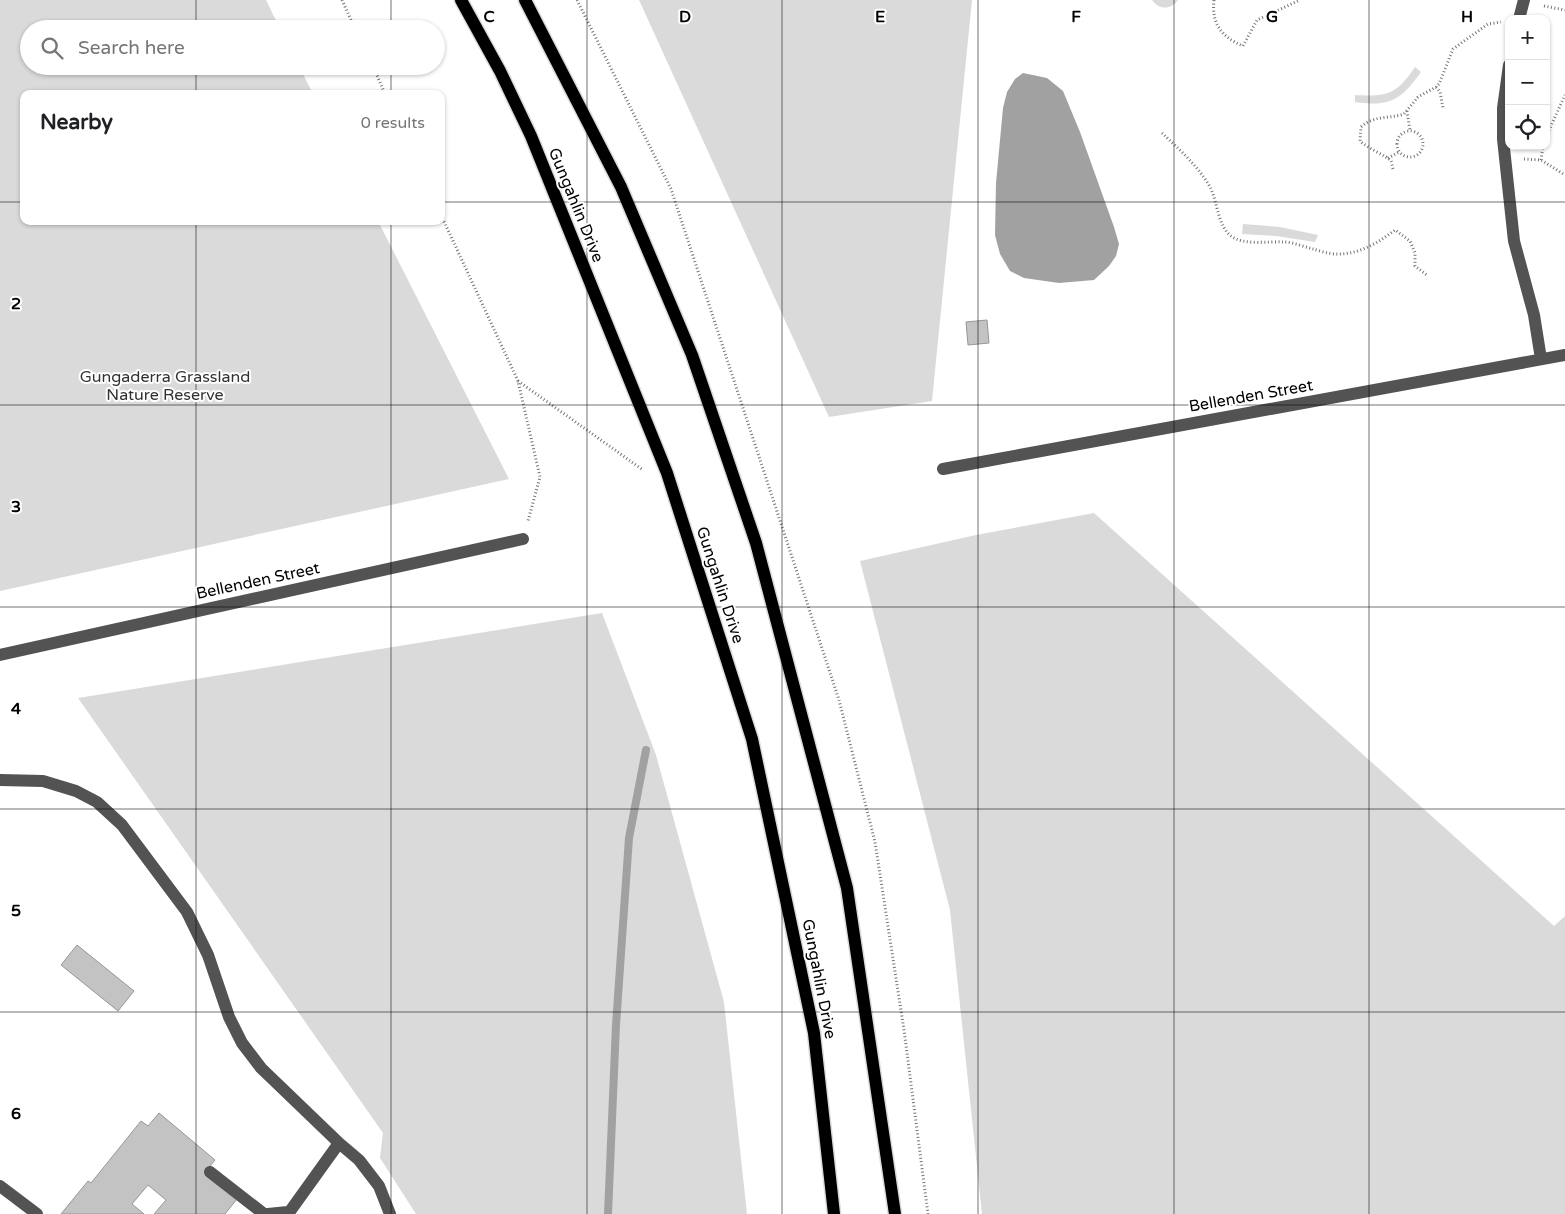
<!DOCTYPE html>
<meta charset="utf-8">
<style>
:root{--surface:#fff;--page:#f6f6f6;--text:#202124;--muted:#757577;--line:#e0e0e0}
body{margin:0;font-family:"Varela Round",sans-serif;background:var(--page);color:var(--text)}
.controls{position:absolute;right:15px;top:15px;display:grid;overflow:hidden;border-radius:10px;box-shadow:0 1px 4px #0004}
.controls button{width:45px;height:45px;display:grid;place-items:center;padding:0;border:0;border-bottom:1px solid var(--line);background:var(--surface);color:var(--text);font:25px sans-serif}
.list{margin:0;padding:0;list-style:none}
h2{display:flex;justify-content:space-between;align-items:center;height:65px;margin:0;padding:0 20px;font-size:21px}
h2 small{font-size:16px;font-weight:400;color:var(--muted)}
.icon{flex:none;width:28px;height:28px;fill:none;stroke:currentColor;stroke-width:2;stroke-linecap:round;stroke-linejoin:round}
.map{position:relative;flex:none;width:1565px;height:1214px;overflow:hidden}
.search{position:absolute;background:var(--surface);box-shadow:0 1px 4px #0004;left:20px;top:20px;width:425px;height:55px;display:flex;align-items:center;gap:12px;box-sizing:border-box;padding:0 18px;border-radius:28px;color:var(--muted);font-size:19px}
.panel{position:absolute;background:var(--surface);box-shadow:0 1px 4px #0004;left:20px;top:90px;width:425px;height:135px;border-radius:10px}
.map>svg:first-child{display:block}
.green{fill:#dadada}
.water{fill:#a1a1a1}
.lines{fill:none;stroke-linecap:round;stroke-linejoin:round}
.stream{stroke:#a1a1a1;stroke-width:8}
.building{fill:#c3c3c3;stroke:#979797}
.major-casing{stroke:#dbdbdb;stroke-width:15}
.path{stroke:#757575;stroke-width:3;stroke-dasharray:1 2.5;stroke-linecap:butt}
.minor{stroke:#535353;stroke-width:12}
.major{stroke:#000;stroke-width:12}
.grid{fill:none;stroke:#000;stroke-width:1;stroke-opacity:0.55}
.labels{text-anchor:middle;dominant-baseline:central;stroke-width:4;stroke-linejoin:round;paint-order:stroke}
.street-label{font-size:16px;fill:#000;stroke:#fff}
.park-label{font-size:16px;fill:#313131;stroke:#fff}
.grid-label{font-size:16px;text-anchor:middle;font-weight:bold;fill:#000;stroke:#fff;stroke-width:4;stroke-linejoin:round;paint-order:stroke}
</style>
<div class="map">
<svg width="1565" height="1214" viewBox="0 0 1565 1214">
<rect width="100%" height="100%" fill="#fff"/>
<path class="green" d="M 0,0 L 266,0 L 280,29 L 29,29 L 29,66 L 299,66 L 313,94 L 24,94 L 24,221 L 378,221 L 509,479 L 0,591 Z
M 639,0 L 972,0 L 932,401 L 829,417 Z
M 1152,0 L 1178,0 C 1171,10 1159,10 1152,0 Z
M 1415,67 L 1421,72 C 1401,100 1390,107 1355,102 L 1355,95 C 1388,97 1397,94 1415,67 Z
M 1243,224 L 1280,227 L 1318,235 L 1315,242 L 1276,236 L 1242,234 Z
M 1094,513 L 1554,926 L 1565,916 L 1565,1214 L 982,1214 L 950,910 L 860,561 L 976,535 Z
M 602,613 L 656,755 L 724,1002 L 747,1214 L 416,1214 L 380,1158 L 383,1133 L 78,698 Z"/>
<path class="water" d="M 1023,73 L 1047,78 L 1063,91 L 1080,132 L 1114,227 L 1119,244 L 1116,256 L 1109,266 L 1094,280 L 1059,283 L 1024,278 L 1010,271 L 1000,254 L 995,235 L 996,183 L 1003,108 L 1007,92 L 1015,79 Z"/>
<g class="lines">
<path class="stream" d="M 608,1214 L 616,1025 L 629,838 L 646,750"/>
</g>
<path class="building" d="M 987,320 L 989,343 L 968,345 L 966,322 Z
M 77,945 L 134,991 L 118,1011 L 61,965 Z
M 159,1113 L 215,1160 L 205,1172 L 237,1199 L 225,1214 L 154,1214 L 166,1200 L 148,1185 L 132,1204 L 144,1214 L 61,1214 L 88,1181 L 91,1183 L 141,1121 L 148,1126 Z"/>
<g class="lines">
<defs>
<path id="major" d="M 461,0 L 500,71 L 531,136 L 667,473 L 752,739 L 814,1033 L 834,1214
M 525,0 L 621,187 L 692,355 L 756,543 L 847,888 L 895,1214"/>
</defs>
<use href="#major" class="major-casing"/>
<path class="path" d="M 342,0 L 355,29
M 577,0 L 671,189 L 839,700 L 875,842 L 904,1030 L 928,1214
M 1214,0 C 1211,24 1222,37 1243,46 L 1257,20 L 1300,0
M 1544,6 L 1565,10
M 373,66 L 385,94
M 1436,87 L 1440,92 L 1443,108
M 1407,111 L 1410,131
M1397 144a13 13 0 1 1 26 0a13 13 0 1 1-26 0Z
M 1162,133 C 1179,149 1198,166 1210,187 C 1218,202 1217,225 1231,236 C 1245,246 1268,241 1284,242 C 1293,242 1304,247 1313,249 C 1320,251 1329,254 1336,254 C 1358,255 1378,243 1395,230 L 1410,241 L 1415,253 L 1415,266 L 1428,276
M 1546,137 L 1565,95
M 1388,158 L 1399,152
M 1524,159 L 1541,160 L 1565,175
M 1541,160 L 1543,146
M 1393,169 C 1392,166 1392,163 1391,161 C 1387,156 1367,148 1360,141 L 1361,127 C 1374,115 1389,119 1404,114 L 1418,97 L 1436,87 L 1439,84 L 1453,49 L 1488,24 L 1501,22
M 441,215 L 518,381 L 540,477 L 528,521
M 518,381 L 643,470"/>
<path class="minor" d="M 1519,19 L 1524,0
M 1509,65 L 1503,108 L 1503,139 L 1514,241 L 1534,315 L 1541,359
M 943,469 L 1565,355
M 0,655 L 523,539
M 0,780 L 43,781 L 76,791 L 97,802 L 122,825 L 187,912 L 208,955 L 229,1017 L 242,1043 L 261,1068 L 339,1143 L 359,1160 L 379,1186 L 390,1214
M 210,1172 L 264,1214
M 0,1186 L 37,1214
M 268,1214 L 288,1212
M 288,1214 L 339,1143"/>
<use href="#major" class="major"/>
</g>
<path class="grid" d="M 196,0 L 196,29M 391,0 L 391,29M 587,0 L 587,1214M 782,0 L 782,1214M 978,0 L 978,1214M 1174,0 L 1174,1214M 1369,0 L 1369,1214M 196,66 L 196,94M 391,66 L 391,94M 0,202 L 24,202M 441,202 L 1565,202M 196,221 L 196,1214M 391,221 L 391,1214M 0,405 L 1565,405M 0,607 L 1565,607M 0,809 L 1565,809M 0,1012 L 1565,1012"/>
<g class="labels">
<g class="street-label">
<text transform="translate(576 205) rotate(68)">Gungahlin Drive</text>
<text transform="translate(1251 396) rotate(-10)">Bellenden Street</text>
<text transform="translate(258 581) rotate(-12)">Bellenden Street</text>
<text transform="translate(720 585) rotate(72)">Gungahlin Drive</text>
<text transform="translate(819 979) rotate(79)">Gungahlin Drive</text>
</g>
<g class="park-label">
<text x="165" y="377">Gungaderra Grassland<tspan x="165" dy="18">Nature Reserve</tspan></text>
</g>
</g>
<g class="grid-label">
<text x="489" y="22">C</text>
<text x="685" y="22">D</text>
<text x="880" y="22">E</text>
<text x="1076" y="22">F</text>
<text x="1272" y="22">G</text>
<text x="1467" y="22">H</text>
<text x="16" y="309">2</text>
<text x="16" y="512">3</text>
<text x="16" y="714">4</text>
<text x="16" y="916">5</text>
<text x="16" y="1119">6</text>
</g>
</svg>
<div class="controls">
<button>+</button>
<button>−</button>
<button><svg class="icon" aria-label="locate" viewBox="0 0 24 24"><circle cx="12" cy="12" r="6"/><path d="M12 2v4M12 18v4M2 12h4M18 12h4"/></svg></button>
</div>
<div class="search"><svg class="icon" aria-label="search" viewBox="0 0 24 24"><circle cx="10" cy="10" r="6"/><path d="M15 15l6 6"/></svg>Search here</div>
<section class="panel">
<h2>Nearby<small>0 results</small></h2>
<ul class="list">
</ul>
</section>
</div>
